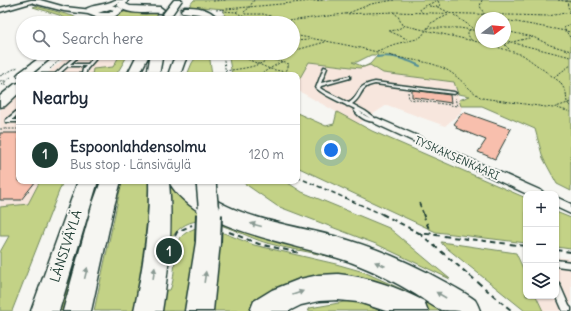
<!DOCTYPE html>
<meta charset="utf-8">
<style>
:root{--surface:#fff;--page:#f6f6f7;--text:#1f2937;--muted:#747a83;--line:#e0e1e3;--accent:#1f3d34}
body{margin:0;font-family:Delius,sans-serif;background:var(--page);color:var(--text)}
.controls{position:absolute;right:12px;bottom:12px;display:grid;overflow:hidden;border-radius:8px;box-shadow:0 1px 3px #0004}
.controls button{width:36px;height:36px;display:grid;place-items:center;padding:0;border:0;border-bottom:1px solid var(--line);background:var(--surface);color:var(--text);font:20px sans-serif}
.compass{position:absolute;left:475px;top:12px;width:36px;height:36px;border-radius:50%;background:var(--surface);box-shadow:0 1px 3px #0004;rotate:74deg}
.you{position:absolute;left:331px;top:150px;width:14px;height:14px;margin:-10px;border:3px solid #fff;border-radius:50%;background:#1a73e8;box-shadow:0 0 0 6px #1a73e833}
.badge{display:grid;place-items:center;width:26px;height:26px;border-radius:50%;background:var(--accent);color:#fff;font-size:13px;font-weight:700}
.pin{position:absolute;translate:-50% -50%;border:2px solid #fff;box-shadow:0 1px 4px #0006}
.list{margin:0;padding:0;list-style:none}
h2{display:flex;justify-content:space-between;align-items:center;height:52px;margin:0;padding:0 16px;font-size:17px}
h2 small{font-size:13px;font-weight:400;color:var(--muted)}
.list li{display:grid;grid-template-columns:26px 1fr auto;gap:12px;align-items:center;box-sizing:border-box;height:60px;padding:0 16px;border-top:1px solid var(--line)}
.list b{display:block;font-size:15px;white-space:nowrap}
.list p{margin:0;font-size:13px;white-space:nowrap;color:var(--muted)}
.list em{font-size:13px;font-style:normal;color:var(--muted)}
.icon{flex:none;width:22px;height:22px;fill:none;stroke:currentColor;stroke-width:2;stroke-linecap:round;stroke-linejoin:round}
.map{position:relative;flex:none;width:571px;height:311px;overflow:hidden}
.search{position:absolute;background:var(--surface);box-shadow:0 1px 3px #0004;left:16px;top:16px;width:284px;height:44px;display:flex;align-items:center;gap:10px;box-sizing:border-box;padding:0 14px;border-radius:22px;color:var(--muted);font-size:15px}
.panel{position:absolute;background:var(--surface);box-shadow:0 1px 3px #0004;left:16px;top:72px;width:284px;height:112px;border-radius:8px}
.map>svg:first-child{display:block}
.built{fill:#f7e6dd}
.green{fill:#c3d286;stroke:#71885d;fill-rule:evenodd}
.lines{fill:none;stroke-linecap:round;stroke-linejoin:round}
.stream{stroke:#569097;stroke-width:2}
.building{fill:#f8bfad;stroke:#1f3d34}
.highway-tunnel{stroke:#cbd1cc;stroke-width:9;stroke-dasharray:9 4.5;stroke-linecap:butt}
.lane-casing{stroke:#1f3d34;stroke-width:3}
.street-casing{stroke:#1f3d34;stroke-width:3}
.secondary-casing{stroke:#1f3d34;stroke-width:3}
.primary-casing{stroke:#1f3d34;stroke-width:3}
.highway-casing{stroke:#1f3d34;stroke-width:3}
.path-far2{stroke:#1f3d34;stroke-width:1;stroke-dasharray:2 1.5;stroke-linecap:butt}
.path-far1{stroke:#1f3d34;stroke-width:1.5;stroke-dasharray:4.5 3;stroke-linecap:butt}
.path{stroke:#1f3d34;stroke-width:2;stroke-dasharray:5.5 4;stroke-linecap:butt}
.lane{fill:#f6f6f2;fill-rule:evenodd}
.street{fill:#f6f6f2;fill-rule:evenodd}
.secondary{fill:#f6f6f2;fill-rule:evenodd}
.primary{fill:#f6f6f2;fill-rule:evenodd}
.highway{fill:#f6f6f2;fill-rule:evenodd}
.highway-bridge-far1-casing{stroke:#1f3d34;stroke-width:22;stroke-linecap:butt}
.highway-bridge-casing{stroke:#1f3d34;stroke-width:28;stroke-linecap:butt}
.highway-bridge-far1{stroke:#f6f6f2;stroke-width:19}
.highway-bridge{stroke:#f6f6f2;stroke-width:24}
.oneway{fill:#8a9a93}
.labels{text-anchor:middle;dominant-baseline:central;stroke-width:4;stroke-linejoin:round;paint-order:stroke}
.street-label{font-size:11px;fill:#1f3d34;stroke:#f6f6f2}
.near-street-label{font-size:13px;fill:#1f3d34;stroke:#f6f6f2}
</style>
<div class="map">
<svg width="571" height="311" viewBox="0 0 571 311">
<rect width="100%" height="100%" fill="#f6f6f2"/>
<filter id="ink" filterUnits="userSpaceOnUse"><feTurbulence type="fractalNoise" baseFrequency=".025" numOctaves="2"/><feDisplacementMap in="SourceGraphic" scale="8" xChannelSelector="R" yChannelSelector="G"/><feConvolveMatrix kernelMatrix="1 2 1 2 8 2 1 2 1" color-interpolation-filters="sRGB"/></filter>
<g filter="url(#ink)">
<path class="built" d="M 71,53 L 121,53 L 113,67 L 93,69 L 92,75 L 45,75 Z
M 309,62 L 360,68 L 370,65 L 383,73 L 454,82 L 462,108 L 460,113 L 445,126 L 387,105 L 358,124 L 297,90 L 297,83 Z
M 19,95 L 19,181 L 40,181 L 28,204 L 0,207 L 0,110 Z
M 556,257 L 571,259 L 571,311 L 543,311 L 536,296 L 556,296 Z"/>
<path class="green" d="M 194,0 L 571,0 L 571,191 L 557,184 L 543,158 L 535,129 L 482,106 L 461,106 L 459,100 L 470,96 L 458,94 L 454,82 L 383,73 L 370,65 L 360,68 L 309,62 L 297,83 L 297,75 L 232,75 L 228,53 L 293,53 L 293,23 L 225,23 L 224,9 L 189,6 ZM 481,18 L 505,18 L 505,42 L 481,42 ZM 371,55 L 378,55 L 370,64 L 364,67 L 352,62 L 357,62 Z
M 36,6 L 73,16 L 76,18 L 77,23 L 66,23 L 65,19 L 59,15 L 33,7 Z
M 160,11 L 154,19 L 146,23 L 106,23 L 112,17 L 123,12 Z
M 189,12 L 202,15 L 203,23 L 183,23 Z
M 121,53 L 129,53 L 116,75 L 92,75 L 93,69 L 113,67 Z
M 199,53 L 209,53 L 212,75 L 187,75 L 192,63 Z
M 337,112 L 372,131 L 526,198 L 526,243 L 436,232 L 297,167 L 297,113 L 326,126 L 334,124 Z
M 40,181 L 63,181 L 12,311 L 0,311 L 0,252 L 9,236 L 0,236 L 0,207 L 28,204 Z
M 96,181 L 103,181 L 66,311 L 57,311 Z
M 122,181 L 154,181 L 142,311 L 94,311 Z
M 166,181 L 171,181 C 198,214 238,224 277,235 C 306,244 336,251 364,262 C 398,274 429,291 458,311 L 452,311 C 415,286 371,266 327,256 C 307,251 287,249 267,243 C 248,238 216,219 198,221 C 186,222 177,229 171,239 L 168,240 Z
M 241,181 L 285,181 L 302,192 L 389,228 L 450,279 L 376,244 L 277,206 Z
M 556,212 L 571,218 L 571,249 L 556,247 Z
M 202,226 L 191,311 L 161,311 L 165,290 L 170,290 C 177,275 172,246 182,236 C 187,231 195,228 202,226 Z
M 216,230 L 254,245 L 336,264 L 364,272 L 423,299 L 441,311 L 426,311 L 378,287 L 253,307 L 249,311 L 207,311 Z
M 441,242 L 516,253 L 526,275 L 526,296 L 536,296 L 543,311 L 525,311 L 443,245 Z
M 356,300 L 380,311 L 308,311 L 310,308 Z"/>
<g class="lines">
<path class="stream" d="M 377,57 C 392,54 406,59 420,66"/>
</g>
<path class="building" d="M 412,90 L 450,95 L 451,103 L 412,97 Z
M 463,112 L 511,129 L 495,159 L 478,152 L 486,140 L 456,128 L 457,126 L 454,124 Z
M 0,133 L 19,133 L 19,181 L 36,181 L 21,200 L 0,200 Z"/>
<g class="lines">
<path class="highway-tunnel" d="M 165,10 L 185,10"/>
<defs>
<path id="lane" d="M 97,53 L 101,53 L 87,69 L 85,75 L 22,75 L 24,74 L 55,74 L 75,56 L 95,56 ZM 77,58 L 93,58 L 88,64 L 70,64 ZM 68,66 L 86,66 L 83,69 L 82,74 L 59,74 Z
M 324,67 L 327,68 L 321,83 L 350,76 L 350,78 L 321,86 L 320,88 L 323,90 L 349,103 C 362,94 354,86 375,82 L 454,92 L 456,93 L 454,94 L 375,84 C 358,87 364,96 352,104 L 365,111 L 379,121 C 370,124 359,118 354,110 L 355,109 L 349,106 L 347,106 L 346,105 C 336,100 324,95 316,88 ZM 359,111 L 370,118 L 364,115 Z
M 18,110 L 19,110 L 19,113 L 12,120 L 19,120 L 19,122 L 6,122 L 6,120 Z
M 556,260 L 571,262 L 571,268 L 556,266 Z
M 556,282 L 559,283 L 569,306 L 571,308 L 571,311 L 563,311 L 556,295 Z"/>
<path id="street" d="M 377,118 L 542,191 L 544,194 L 527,194 L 374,123 L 373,121 L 374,119 Z
M 556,197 L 571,204 L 571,214 L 556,207 Z"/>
<path id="secondary" d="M 31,0 L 41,0 L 0,12 L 0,8 Z
M 115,0 L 123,0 L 110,7 L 89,11 L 86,9 C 92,5 106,5 115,0 Z"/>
<path id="primary" d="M 33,0 L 40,0 L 65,7 L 92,10 L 99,6 L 110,5 L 119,7 L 124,10 L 114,17 L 96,17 L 88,14 L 64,11 L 33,3 ZM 110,9 L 114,10 L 109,13 L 98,13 Z
M 46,53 L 57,53 L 30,75 L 19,75 L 19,77 L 17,75 L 19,73 Z
M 19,83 L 19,93 L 5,106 L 0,107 L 0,96 L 15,84 Z"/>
<path id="highway" d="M 120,0 L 128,0 L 126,4 L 130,6 L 160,7 L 164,10 L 160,13 C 147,12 127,16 117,5 Z
M 174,0 L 182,0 L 166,23 L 156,23 Z
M 185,7 C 197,7 209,8 217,18 L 217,23 L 207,23 L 207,18 L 199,14 L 182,12 L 181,10 Z
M 138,53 L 150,53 L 139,75 L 127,75 Z
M 151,53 L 163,53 L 159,75 L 147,75 Z
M 179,53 L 191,53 L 185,61 L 180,75 L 168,75 L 173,61 Z
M 78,181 L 98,181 L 59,311 L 31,311 Z
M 101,181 L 121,181 L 114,206 L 91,311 L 63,311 L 92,206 Z
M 149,181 L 190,181 C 231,221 296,224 348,240 C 381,250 413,264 443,281 C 454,287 466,293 475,300 C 477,303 479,308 480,311 C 471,311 448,311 441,310 C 432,306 423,299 415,294 C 397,283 378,273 358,265 C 305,243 199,235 169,182 C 173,226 169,268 162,311 L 134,311 C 143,268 150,225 149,181 Z
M 208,232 L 216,235 L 220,242 L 213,311 L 185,311 L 196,242 L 200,235 Z
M 338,274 C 370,277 396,287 424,301 L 428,311 L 386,311 L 358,302 L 338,300 L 319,301 L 301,305 L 289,311 L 250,311 L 254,301 L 272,290 L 300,279 L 319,275 Z"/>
</defs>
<use href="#lane" class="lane-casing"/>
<use href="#street" class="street-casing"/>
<use href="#secondary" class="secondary-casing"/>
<use href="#primary" class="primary-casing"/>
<use href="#highway" class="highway-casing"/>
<path class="path-far2" d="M 254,0 L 249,8 L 244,12 L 245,14 L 263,14 L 288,21 L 344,14 L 393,12 L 548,16 L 571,12
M 482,0 L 480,6 L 486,18
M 558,0 L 571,2
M 567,0 L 568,7 L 571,12
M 213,1 L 226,0
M 438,1 L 440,5 L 438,7 L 450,13
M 429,6 L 438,7
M 216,10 L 324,0
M 222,11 L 236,12 L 239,10
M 236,12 L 244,17
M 393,12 L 398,16 L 402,25 L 487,44 L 523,55 L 560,82 L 566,92 L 567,103 L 571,106
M 423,13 L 420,10 L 421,8 L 438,0
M 346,14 L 371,4 L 394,0
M 454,15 L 473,28 L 472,30 L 481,34
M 222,16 L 245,17 L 271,23 L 285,21
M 485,16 L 499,18
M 78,18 L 78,23
M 505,20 L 571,32
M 223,21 L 258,23
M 83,23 L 86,19
M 571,23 L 564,28 L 571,39
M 404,26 L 396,30 L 389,31 L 407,39
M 427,28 L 459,28 L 472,30
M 470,30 L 468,31 L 468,35 L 472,41
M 505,31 L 533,37
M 293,35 C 326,41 360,47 392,56 C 409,60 428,61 443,68 C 460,76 468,90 482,98 L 553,108 L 571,102
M 505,40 L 511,42
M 293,41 L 310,40
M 514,43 L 571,57
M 509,49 L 504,44 L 533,37 L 550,45 L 571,51
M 293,51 L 325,42
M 377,51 L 395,44 L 417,39 L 422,36 L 431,23 L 448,15
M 223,53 L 226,75
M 224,54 L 245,58 L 270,69 L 286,72 L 289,64 L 271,59
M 271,59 L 289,53
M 50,69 L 67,53
M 225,71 C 243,68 262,68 275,53
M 259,75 L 281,62 L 280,56
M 0,76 L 18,67
M 554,77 L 571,65
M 0,81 L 6,81
M 6,85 L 2,85 L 12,76
M 408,92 L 409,99 L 457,106 L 455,98
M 557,108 L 571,112
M 7,127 L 5,129 L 19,129
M 0,129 L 5,129"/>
<path class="path-far1" d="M 297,177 L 384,215
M 419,203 L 424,215"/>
<path class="path" d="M 382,214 L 419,233 L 526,246
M 423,214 L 431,234
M 229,232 L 259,244 L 300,253
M 419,233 L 512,311
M 175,236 L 177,232 L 192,225
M 556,250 L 571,252"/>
<use href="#lane" class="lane"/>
<use href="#street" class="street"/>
<use href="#secondary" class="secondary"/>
<use href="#primary" class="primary"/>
<use href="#highway" class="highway"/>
<defs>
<path id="highway-bridge-far1" d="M 206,181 L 209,215"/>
<path id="highway-bridge" d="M 208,242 L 209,214"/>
</defs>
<use href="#highway-bridge-far1" class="highway-bridge-far1-casing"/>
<use href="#highway-bridge" class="highway-bridge-casing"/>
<use href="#highway-bridge-far1" class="highway-bridge-far1"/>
<use href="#highway-bridge" class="highway-bridge"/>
</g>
<defs><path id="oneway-solid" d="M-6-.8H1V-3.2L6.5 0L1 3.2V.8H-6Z"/></defs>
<g class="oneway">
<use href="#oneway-solid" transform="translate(256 225) rotate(-165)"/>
<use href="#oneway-solid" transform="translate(380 264) rotate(-157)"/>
<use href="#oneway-solid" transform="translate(86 273) rotate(-76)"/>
<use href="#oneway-solid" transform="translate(154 273) rotate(-81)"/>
<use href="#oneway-solid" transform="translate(205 277) rotate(-82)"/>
<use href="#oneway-solid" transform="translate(298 293) rotate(-20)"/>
<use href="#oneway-solid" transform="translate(441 295) rotate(-150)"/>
</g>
</g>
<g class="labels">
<g class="street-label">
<text transform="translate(457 158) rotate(24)">TYSKAKSENKAARI</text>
</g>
<g class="near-street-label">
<text transform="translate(66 246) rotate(-72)">LÄNSIVÄYLÄ</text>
</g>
</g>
</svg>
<div class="controls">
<button>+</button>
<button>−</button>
<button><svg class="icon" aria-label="layers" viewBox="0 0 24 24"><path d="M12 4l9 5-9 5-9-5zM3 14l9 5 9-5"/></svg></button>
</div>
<svg class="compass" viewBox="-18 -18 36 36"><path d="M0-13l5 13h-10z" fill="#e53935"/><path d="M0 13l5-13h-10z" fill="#747a83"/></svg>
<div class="you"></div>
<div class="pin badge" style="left:169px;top:251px">1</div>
<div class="search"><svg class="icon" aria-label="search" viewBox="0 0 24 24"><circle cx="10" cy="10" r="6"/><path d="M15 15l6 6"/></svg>Search here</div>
<section class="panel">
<h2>Nearby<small></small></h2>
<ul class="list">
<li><span class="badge">1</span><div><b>Espoonlahdensolmu</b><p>Bus stop · Länsiväylä</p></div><em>120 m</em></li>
</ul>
</section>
</div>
